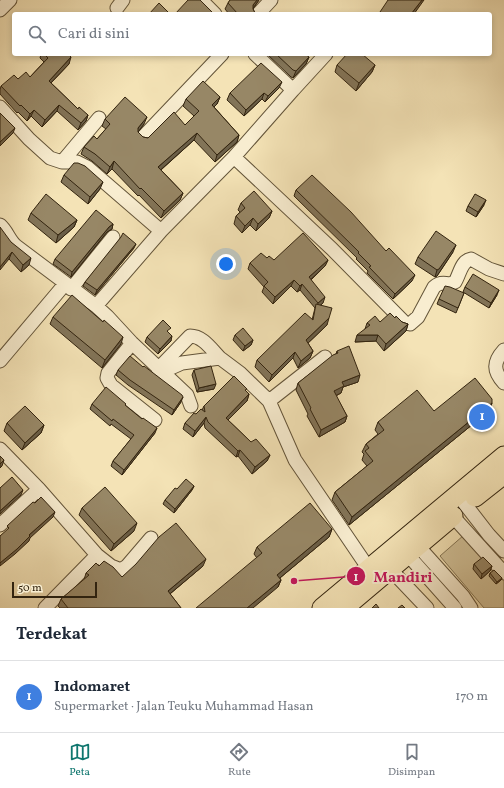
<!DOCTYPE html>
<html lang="id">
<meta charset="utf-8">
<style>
:root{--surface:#fff;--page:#f2f2f3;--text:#1f2937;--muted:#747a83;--line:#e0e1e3;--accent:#0f766e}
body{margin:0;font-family:Vollkorn,serif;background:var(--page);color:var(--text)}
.scale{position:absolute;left:12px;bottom:10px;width:85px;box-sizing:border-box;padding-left:4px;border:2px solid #33240f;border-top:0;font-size:11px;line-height:14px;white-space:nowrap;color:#33240f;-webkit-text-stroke:3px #f8edd0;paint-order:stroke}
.you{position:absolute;left:226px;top:264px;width:14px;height:14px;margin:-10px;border:3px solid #fff;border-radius:50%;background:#1a73e8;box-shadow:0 0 0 6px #1a73e833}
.badge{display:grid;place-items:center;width:26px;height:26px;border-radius:50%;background:var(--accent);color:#fff;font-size:13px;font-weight:700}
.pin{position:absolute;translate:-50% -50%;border:2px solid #fff;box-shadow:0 1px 4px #0006}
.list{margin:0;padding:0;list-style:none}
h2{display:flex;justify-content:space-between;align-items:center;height:52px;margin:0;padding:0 16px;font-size:17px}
h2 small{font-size:13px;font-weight:400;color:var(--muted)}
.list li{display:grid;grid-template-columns:26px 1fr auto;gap:12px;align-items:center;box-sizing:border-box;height:72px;padding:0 16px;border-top:1px solid var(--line)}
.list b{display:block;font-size:15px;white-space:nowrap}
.list p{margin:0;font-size:13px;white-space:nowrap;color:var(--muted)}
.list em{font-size:13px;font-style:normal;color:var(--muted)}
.icon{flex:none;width:22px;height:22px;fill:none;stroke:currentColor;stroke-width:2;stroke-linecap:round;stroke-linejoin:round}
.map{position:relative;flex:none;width:504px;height:608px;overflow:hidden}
.search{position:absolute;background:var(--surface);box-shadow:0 2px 6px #0003;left:12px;right:12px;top:12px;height:44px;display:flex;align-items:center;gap:10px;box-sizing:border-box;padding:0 14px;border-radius:4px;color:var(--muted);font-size:15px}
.sheet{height:124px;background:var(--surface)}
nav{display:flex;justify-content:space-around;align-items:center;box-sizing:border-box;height:56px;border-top:1px solid var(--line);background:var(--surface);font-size:11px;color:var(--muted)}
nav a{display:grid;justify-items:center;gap:2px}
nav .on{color:var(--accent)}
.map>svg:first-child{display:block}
.green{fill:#d3c39a;stroke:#837454}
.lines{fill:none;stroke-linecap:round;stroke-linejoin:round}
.minor-casing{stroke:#635439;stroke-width:15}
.highway-casing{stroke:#33240f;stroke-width:21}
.minor{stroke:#f8edd0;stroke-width:13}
.highway{stroke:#f4e3b6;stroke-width:19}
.wall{fill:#827458;stroke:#33240f}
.shaded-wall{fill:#6a5e47;stroke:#33240f}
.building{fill:#978766;stroke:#33240f}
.leader{fill:none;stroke:#c2185b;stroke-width:1.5}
.callout-dot{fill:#c2185b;stroke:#f8edd0;stroke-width:1.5}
.mark-label{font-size:12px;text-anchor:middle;font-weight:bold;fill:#fff}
.callout-label{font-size:15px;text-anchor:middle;font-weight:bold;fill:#c2185b;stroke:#f8edd0;stroke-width:4;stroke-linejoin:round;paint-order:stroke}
</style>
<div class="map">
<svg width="504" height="608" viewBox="0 0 504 608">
<rect width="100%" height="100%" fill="#f4e3b6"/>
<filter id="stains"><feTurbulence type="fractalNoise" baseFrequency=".005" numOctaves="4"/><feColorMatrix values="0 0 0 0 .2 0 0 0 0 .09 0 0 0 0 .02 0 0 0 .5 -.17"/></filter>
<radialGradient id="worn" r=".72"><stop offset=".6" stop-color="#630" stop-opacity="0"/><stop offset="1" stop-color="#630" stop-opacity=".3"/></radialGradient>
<path class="green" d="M 472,528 L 504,565 L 504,608 L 484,608 L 440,556 Z"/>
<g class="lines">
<defs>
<path id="minor" d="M 201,0 L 215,14
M 117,8 L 123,0
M 0,10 L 10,0
M 258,14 L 271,0
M 255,54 L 293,90 L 234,157 L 332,249 L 405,323 L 410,324 L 418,317 L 434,287 C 443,279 447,287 455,282 C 460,274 461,261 471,259 L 489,269 L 504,274
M 293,90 L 326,54
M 0,107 L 29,139 L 50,158 L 62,162 L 77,162 L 87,167 L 161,231
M 143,137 L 222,54
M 62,162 L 99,118
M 0,225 C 7,231 9,240 16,246 L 96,306 L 107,316 L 132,343 L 187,395 L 191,406
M 71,289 L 113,237
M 96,306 L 161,231 L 234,157
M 132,343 L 108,373 L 107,378 L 111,385 L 155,420
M 504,350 C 493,362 493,371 504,383
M 0,361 L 65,284
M 158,369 L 190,336 C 203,336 211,349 220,358
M 162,372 L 182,363 L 220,358 L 240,373 L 269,401 L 295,460 L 369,569
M 269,401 L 325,357
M 0,449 L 39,489 L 97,555
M 458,495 L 489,535 L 504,551
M 448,511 L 504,573
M 0,525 L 39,489
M 418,546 L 463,596 L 471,608
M 408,555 L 455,608
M 390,569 L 427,608
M 45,608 L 97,555 L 111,566 L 121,570 L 127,566 L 151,538"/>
<path id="highway" d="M 475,497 L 504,474
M 322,608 L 504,456
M 344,608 L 453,516"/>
</defs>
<use href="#minor" class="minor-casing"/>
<use href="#highway" class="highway-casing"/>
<use href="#minor" class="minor"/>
<use href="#highway" class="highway"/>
</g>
<path class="wall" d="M 230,0 L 259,0 L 253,9 L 255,13 L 257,14 L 229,14 L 225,9 L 228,3 Z
M 41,54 L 68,54 L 69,64 L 51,83 L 78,109 L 88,115 L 86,121 L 78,130 L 57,111 L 42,127 L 31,116 L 27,121 L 18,112 L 17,113 L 0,94 L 0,90 L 1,86 L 18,79 L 30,77 L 44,62 L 40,58 Z
M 267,54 L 309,54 L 307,56 L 309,57 L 306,64 L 293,78 L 291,77 Z
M 337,65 L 375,65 L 372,72 L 356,91 L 335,72 Z
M 279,88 L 265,102 L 262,99 L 244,116 L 227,100 L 230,93 Z
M 220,97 L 217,104 L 214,107 L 239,135 L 237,142 L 215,162 L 194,140 L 161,170 L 183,193 L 180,200 L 161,218 L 139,195 L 138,196 L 112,169 L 107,174 L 92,161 L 81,154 L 84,147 L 97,139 L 106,129 L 102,126 L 105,119 L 144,124 L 138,132 L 143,137 L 148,138 L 185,125 L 194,116 L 183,106 L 186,99 Z
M 64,175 L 100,189 L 88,204 L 61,182 Z
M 296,190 L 412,281 L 393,299 L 367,273 L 368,271 L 356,259 L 357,258 L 294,196 Z
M 241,203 L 272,211 L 269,218 L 256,231 L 250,225 L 242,233 L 234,224 L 236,216 L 240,212 L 238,210 Z
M 484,205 L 476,217 L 466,211 L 468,206 Z
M 31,213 L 77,220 L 74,227 L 56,243 L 28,220 Z
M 113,224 L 112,229 L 107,232 L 71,277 L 53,264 L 55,259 Z
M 11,242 L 29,265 L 21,272 L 9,259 Z
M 134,248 L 95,295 L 83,286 L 85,282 Z
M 453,252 L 437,276 L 435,277 L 415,264 L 418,257 Z
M 267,258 L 274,260 L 328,260 L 325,266 L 311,280 L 323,303 L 321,305 L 327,325 L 308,343 L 313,351 L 310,358 L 298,368 L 293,358 L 269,382 L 255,367 L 257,360 L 312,320 L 315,308 L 300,290 L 297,292 L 291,286 L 273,304 L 262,292 L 264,287 L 248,269 L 250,263 Z
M 465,287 L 497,295 L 489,308 L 463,292 Z
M 464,293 L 456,313 L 437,304 L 439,299 Z
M 53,317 L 121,344 L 102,368 L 50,324 Z
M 395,318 L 402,322 L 408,324 L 406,331 L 384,351 L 376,341 L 355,342 L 365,329 L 367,323 L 380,322 Z
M 169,333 L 171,341 L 158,354 L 145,342 L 147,337 Z
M 235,335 L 253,340 L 251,345 L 243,351 L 233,340 Z
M 337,351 L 358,382 L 343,387 L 341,393 L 336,396 L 347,416 L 345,422 L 319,437 L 307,416 L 308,414 L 296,390 L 298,383 L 336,354 Z
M 118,370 L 181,402 L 172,415 L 128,385 L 116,375 Z
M 194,370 L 214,389 L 197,392 L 192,375 Z
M 246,391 L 249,394 L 247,401 L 228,420 L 251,442 L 270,455 L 267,461 L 252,474 L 238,456 L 236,457 L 205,428 L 204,423 L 193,437 L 183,429 L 185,423 L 202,410 L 204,406 Z
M 492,403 L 489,411 L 349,525 L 332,500 L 335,492 L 367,466 L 362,460 L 364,454 L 362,452 L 366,444 L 378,434 L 375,430 L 378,422 L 434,411 Z
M 92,404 L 125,406 L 155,433 L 122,475 L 111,466 L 113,461 L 131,439 L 111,424 L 110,426 L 90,409 Z
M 7,423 L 44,425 L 41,433 L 22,450 L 4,431 Z
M 194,486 L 192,490 L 174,513 L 163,504 L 165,500 L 177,489 Z
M 82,508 L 134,531 L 111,551 L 79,515 Z
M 332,529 L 329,537 L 280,578 L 281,580 L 278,587 L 254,554 L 257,547 Z
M 474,564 L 492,566 L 490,571 L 481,579 L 473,569 Z
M 99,566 L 122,577 L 203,566 L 170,594 L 181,608 L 60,608 L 58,606 L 61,599 L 84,580 L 86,573 Z
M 490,573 L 502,578 L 501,580 L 496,584 L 489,576 Z"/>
<path class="shaded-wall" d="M 257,0 L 259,0 L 250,12 L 253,5 Z
M 422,0 L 424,0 L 414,14 L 411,14 Z
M 71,57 L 69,64 L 46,88 L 49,81 Z
M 309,57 L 306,64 L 293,78 L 296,71 Z
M 375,65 L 372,72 L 356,91 L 359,83 Z
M 282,82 L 279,88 L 265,102 L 268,96 Z
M 264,93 L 262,99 L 244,116 L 246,110 Z
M 220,97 L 217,104 L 209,112 L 212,105 Z
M 59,105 L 57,111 L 42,127 L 45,120 Z
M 34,110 L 31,116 L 27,121 L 30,114 Z
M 88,115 L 86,121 L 78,130 L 81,123 Z
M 147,117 L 144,124 L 135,136 L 138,128 Z
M 15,128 L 13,133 L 0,146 L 0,142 Z
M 197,133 L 194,140 L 156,174 L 158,167 Z
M 239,135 L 237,142 L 215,162 L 217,155 Z
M 114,161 L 112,169 L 107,174 L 110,167 Z
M 103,182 L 100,189 L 88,204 L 90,197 Z
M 183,193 L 180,200 L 161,218 L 164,211 Z
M 486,200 L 484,205 L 476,217 L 478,212 Z
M 272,211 L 269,218 L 256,231 L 258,224 Z
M 253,218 L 250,225 L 242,233 L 245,226 Z
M 77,220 L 74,227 L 56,243 L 58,235 Z
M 113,224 L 112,229 L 107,232 L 71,277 L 72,272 L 109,227 Z
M 136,244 L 134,248 L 95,295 L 97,290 Z
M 456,245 L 453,252 L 437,276 L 435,277 L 437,270 Z
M 12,252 L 9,259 L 0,270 L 0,267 Z
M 31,258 L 29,265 L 21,272 L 23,265 Z
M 328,260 L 325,266 L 307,283 L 309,277 Z
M 415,275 L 412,281 L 393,299 L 395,294 Z
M 294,280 L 291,286 L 273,304 L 275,297 Z
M 302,284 L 300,290 L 297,292 L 300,286 Z
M 499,290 L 497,295 L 489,308 L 491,303 Z
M 325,297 L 323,303 L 316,309 L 318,303 Z
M 329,318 L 327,325 L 304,347 L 306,340 Z
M 408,324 L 406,331 L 384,351 L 386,344 Z
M 357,335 L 378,335 L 376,341 L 355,342 Z
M 172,336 L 171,341 L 158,354 L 160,349 Z
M 123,337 L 121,344 L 102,368 L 105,360 Z
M 253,340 L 251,345 L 243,351 L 245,346 Z
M 313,351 L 310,358 L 298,368 L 301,361 Z
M 295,352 L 293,358 L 269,382 L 272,375 Z
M 360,375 L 358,382 L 343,387 L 341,393 L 331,398 L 334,391 L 342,382 Z
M 216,384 L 214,389 L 197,392 L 199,388 Z
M 249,394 L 247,401 L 224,424 L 226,418 Z
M 183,397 L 181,402 L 172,415 L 174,410 Z
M 492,403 L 489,411 L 349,525 L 352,517 Z
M 347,416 L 345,422 L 319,437 L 321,430 Z
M 206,417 L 204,423 L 193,437 L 195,431 Z
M 44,425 L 41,433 L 22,450 L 25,443 Z
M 157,428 L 155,433 L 122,475 L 124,470 Z
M 240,450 L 238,456 L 236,457 L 238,451 Z
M 270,455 L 267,461 L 252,474 L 255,467 Z
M 4,460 L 2,466 L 0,468 L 0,464 Z
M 194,486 L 192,490 L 174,513 L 175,509 Z
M 23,490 L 21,495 L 0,514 L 0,511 Z
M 55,512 L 53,517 L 30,538 L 29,541 L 15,554 L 0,566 L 0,563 L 29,535 Z
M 137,523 L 134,531 L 111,551 L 114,544 Z
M 332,529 L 329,537 L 275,582 L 277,575 Z
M 206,559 L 203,566 L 165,598 L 168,591 Z
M 492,566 L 490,571 L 481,579 L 482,574 Z
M 502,578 L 501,580 L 496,584 L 497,582 Z
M 281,580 L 278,587 L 253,608 L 247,608 Z"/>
<path class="building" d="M 188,0 L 200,0 L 213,13 L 213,14 L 175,14 Z
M 230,0 L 257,0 L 253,5 L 253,9 L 255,13 L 257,14 L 238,14 L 228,3 Z
M 388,0 L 422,0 L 411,14 L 383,14 L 380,12 Z
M 159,3 L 170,14 L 149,14 Z
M 44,54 L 68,54 L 71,57 L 49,81 L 78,109 L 79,107 L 88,115 L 81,123 L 59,105 L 45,120 L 34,110 L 30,114 L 21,105 L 20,106 L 1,86 L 14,75 L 18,79 L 26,72 L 30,77 L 48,58 Z
M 276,54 L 305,54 L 309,57 L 296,71 L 293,70 Z
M 347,54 L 362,54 L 375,65 L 359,83 L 337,65 Z
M 261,63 L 282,82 L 268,96 L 264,93 L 246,110 L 230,93 Z
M 203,81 L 220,97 L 212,105 L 239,135 L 217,155 L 197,133 L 158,167 L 183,193 L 164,211 L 141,188 L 140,189 L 114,161 L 110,167 L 95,154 L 84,147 L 94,136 L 97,139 L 110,124 L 105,119 L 125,97 L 147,117 L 138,128 L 138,132 L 143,137 L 148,138 L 174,112 L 185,125 L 199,111 L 186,99 Z
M 0,113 L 15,128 L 0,142 Z
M 74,163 L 78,163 L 85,166 L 103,182 L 90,197 L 64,175 Z
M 312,175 L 351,212 L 386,251 L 389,248 L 415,275 L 395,294 L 369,267 L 371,266 L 358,253 L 359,252 L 296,190 Z
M 254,191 L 272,211 L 258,224 L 253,218 L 245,226 L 236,216 L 245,208 L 241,203 Z
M 46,194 L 77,220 L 58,235 L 31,213 Z
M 475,194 L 486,200 L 478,212 L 468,206 Z
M 96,210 L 113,224 L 109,227 L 72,272 L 55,259 Z
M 0,227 L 11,242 L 31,258 L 23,265 L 12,252 L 0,267 Z
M 436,231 L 456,245 L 439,269 L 437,270 L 418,257 Z
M 123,233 L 136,244 L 97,290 L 85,282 L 121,237 Z
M 303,233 L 328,260 L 309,277 L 325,297 L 318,303 L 302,284 L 300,286 L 294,280 L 275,297 L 264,286 L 268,282 L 250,263 L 261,253 L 267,258 L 269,256 L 274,260 Z
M 473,274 L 499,290 L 491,303 L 465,287 Z
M 445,286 L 450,287 L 464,293 L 458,308 L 439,299 Z
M 72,295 L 103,322 L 104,320 L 123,337 L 105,360 L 53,317 Z
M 316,304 L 332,308 L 329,318 L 306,340 L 313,351 L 301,361 L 295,352 L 272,375 L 257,360 L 305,313 L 313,320 Z
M 390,313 L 395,318 L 396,316 L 402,322 L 408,324 L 386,344 L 378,335 L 357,335 L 370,325 L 367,323 L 375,316 L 380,322 Z
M 163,320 L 171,328 L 167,331 L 172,336 L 160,349 L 147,337 Z
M 243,328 L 253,340 L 245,346 L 235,335 Z
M 349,346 L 360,375 L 342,382 L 344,386 L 334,391 L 347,416 L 321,430 L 310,409 L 311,408 L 298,383 L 333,355 L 338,353 L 337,351 Z
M 130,356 L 143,367 L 144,366 L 182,395 L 183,397 L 174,410 L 130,380 L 118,370 Z
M 211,366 L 216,384 L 199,388 L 194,370 Z
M 234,376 L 247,389 L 245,390 L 249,394 L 226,418 L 251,442 L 256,439 L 270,455 L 255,467 L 240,450 L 238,451 L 208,422 L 206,417 L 195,431 L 185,423 L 194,413 L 196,414 L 201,409 L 205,412 L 204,406 Z
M 475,378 L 492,399 L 492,403 L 352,517 L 335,492 L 373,461 L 365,451 L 369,448 L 366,444 L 384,430 L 378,422 L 417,390 L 434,411 Z
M 106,387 L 126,404 L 125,405 L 142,419 L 143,418 L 157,428 L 124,470 L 113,461 L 134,435 L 113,419 L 112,421 L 92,404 Z
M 25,406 L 44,425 L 25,443 L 7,423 Z
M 0,456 L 4,460 L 0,464 Z
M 12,477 L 23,490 L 0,511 L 0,488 Z
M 186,479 L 194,486 L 175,509 L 165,500 L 175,488 L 177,489 Z
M 105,487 L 137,523 L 114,544 L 82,508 Z
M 41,497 L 55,512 L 29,535 L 30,536 L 17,549 L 0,563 L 0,536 L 9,528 L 7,526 L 33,502 L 35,503 Z
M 310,503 L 332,529 L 277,575 L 281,580 L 247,608 L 196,608 L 262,553 L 257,547 Z
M 176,523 L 206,559 L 168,591 L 181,608 L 68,608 L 61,599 L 89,575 L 86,573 L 96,563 L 99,566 L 104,561 L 113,567 L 122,577 L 136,564 L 159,537 Z
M 483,557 L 492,566 L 482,574 L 474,564 Z
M 494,570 L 502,578 L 497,582 L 490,573 Z
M 376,604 L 379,608 L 372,608 Z
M 402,605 L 405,608 L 398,608 Z"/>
<path class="leader" d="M294 581L356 576"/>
<g class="callout-dot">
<circle cx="294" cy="581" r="4"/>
<circle cx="356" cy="576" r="10"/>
</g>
<g class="mark-label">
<text x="356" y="581">1</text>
</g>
<g class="callout-label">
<text x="403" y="582">Mandiri</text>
</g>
<rect width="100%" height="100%" filter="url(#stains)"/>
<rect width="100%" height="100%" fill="url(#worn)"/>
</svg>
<div class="scale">50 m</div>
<div class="you"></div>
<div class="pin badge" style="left:482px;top:417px;background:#3f7fe0">1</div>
<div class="search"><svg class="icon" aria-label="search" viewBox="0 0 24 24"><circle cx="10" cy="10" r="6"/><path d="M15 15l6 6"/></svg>Cari di sini</div>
</div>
<section class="sheet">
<h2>Terdekat<small></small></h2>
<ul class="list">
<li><span class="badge" style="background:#3f7fe0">1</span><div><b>Indomaret</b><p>Supermarket · Jalan Teuku Muhammad Hasan</p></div><em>170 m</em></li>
</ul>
</section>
<nav>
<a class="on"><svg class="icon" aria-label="map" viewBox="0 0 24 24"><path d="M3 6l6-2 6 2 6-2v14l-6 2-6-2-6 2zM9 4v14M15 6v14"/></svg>Peta</a>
<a><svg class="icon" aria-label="directions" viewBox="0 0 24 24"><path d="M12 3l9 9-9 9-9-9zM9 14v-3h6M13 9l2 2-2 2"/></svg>Rute</a>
<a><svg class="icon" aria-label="saved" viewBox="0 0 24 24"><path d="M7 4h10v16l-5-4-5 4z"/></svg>Disimpan</a>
</nav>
